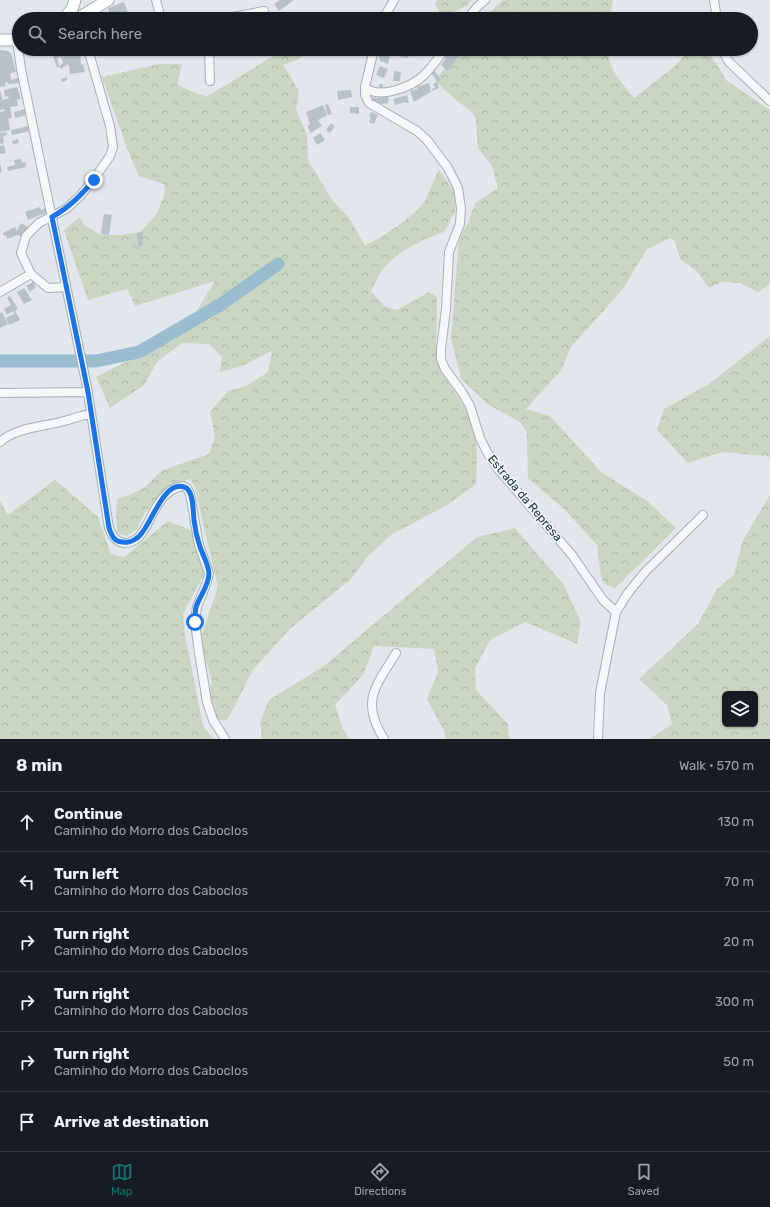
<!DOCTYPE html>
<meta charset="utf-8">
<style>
:root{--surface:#171b24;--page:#242831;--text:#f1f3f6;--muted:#9ea1a6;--line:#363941;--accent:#0f766e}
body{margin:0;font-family:Rubik,sans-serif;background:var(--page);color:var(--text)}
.controls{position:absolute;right:12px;bottom:12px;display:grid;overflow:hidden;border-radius:6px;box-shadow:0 1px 3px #0004}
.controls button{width:36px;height:36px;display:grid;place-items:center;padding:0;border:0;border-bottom:1px solid var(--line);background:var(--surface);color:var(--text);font:20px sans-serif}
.stop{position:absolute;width:12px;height:12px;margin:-9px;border:3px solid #1a73e8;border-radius:50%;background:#fff}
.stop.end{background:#1a73e8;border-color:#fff;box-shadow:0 1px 4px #0008}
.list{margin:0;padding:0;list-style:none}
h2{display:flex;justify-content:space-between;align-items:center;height:52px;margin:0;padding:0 16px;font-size:17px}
h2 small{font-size:13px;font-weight:400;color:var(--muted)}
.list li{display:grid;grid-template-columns:26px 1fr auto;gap:12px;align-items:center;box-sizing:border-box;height:60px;padding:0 16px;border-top:1px solid var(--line)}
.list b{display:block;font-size:15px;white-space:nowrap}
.list p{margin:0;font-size:13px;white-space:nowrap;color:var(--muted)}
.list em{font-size:13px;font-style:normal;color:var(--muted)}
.icon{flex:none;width:22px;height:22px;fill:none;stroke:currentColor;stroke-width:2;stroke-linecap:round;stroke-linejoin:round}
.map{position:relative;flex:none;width:770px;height:739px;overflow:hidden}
.search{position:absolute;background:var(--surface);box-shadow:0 1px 3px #0004;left:12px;right:12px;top:12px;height:44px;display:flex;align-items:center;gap:10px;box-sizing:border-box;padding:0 14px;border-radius:22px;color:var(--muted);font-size:15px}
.sheet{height:412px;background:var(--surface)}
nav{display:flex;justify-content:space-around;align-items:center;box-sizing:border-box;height:56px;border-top:1px solid var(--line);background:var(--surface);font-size:11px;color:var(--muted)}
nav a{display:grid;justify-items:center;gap:2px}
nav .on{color:var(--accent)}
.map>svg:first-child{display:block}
.forest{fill:url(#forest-crowns);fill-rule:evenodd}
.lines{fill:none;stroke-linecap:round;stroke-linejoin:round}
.river{stroke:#99bccf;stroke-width:13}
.building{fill:#b8c1ca}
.street-casing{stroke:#a5afb7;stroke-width:10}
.secondary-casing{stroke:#a5afb7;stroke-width:13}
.street{stroke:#f5f7f9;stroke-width:8}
.secondary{stroke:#fff;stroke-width:11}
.route{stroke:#1a73e8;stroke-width:5}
.labels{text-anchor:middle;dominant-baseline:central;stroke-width:3.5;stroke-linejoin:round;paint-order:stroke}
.street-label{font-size:12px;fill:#273746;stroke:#f2f6f8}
</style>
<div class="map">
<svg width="770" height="739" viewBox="0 0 770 739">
<defs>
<pattern id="forest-crowns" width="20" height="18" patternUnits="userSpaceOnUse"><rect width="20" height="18" fill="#cad6c2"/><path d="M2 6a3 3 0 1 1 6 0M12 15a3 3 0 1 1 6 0" fill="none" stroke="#aeb8a8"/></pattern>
</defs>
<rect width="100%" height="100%" fill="#e1e7ec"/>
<path class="forest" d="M 437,0 L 472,0 L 466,6 L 442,17 L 435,3 Z
M 503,0 L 613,0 L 610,19 L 483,19 Z
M 285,49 L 308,49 L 309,50 L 298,60 L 283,65 L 299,91 L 296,109 L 307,135 L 308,160 L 332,200 L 350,219 L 365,246 C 379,239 417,215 425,201 C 430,191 433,180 439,170 L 455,193 L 455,212 L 444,232 C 422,240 399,250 383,269 C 378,275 375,284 371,291 L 384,306 L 397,310 L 429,292 L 437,297 L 436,353 L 446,379 L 473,420 L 476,435 L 477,459 L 476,484 L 447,505 L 391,535 L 367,557 L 351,579 L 291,628 L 252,671 L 230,715 L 225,721 L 217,719 L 214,717 L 208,694 L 212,681 L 201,644 L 203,631 L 218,587 L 195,488 L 191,479 L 175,483 L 165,489 L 144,514 L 137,529 L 126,536 L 117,533 L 116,509 L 118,498 L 130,495 L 146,486 L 161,471 L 209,454 L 215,437 L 210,412 L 228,391 L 246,386 L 268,372 L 272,351 L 242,366 L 220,372 L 222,357 L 209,344 L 182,343 L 157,362 L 144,385 L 110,408 L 96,377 L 183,333 L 215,281 L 135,306 L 127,289 L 88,300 L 64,230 L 79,217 L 85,226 L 101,235 L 120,235 L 140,232 L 157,214 L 165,192 L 164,184 L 139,176 L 127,148 L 102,77 L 159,64 L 182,64 L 177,85 L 206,97 Z
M 459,49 L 608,49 C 608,69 622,83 634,98 L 674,67 L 691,49 L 707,49 L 727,81 L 770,110 L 770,284 L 758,292 L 740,283 L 721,282 L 709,288 L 696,271 L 680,259 L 675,241 L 670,238 L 647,249 L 623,289 L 571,347 L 560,372 L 540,393 L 526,409 L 550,416 L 601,472 L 647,501 L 676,528 L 615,588 L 604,584 L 601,577 L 597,545 L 565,510 L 528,478 L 527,433 L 520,422 L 489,405 L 461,379 L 451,338 L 459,239 L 469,221 L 475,203 L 498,188 L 492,166 L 478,148 L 476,119 L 471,111 L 456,100 L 435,81 Z
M 770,336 L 770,458 L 768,456 L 722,452 L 688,463 L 657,430 L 664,409 L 709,384 Z
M 55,480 L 98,517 L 111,554 L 124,557 L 168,521 L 191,530 L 204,574 L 183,614 L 185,635 L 203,726 L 213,739 L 0,739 L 0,501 L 8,515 Z
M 770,495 L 770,739 L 650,739 L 672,724 L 667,705 L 639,679 L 698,624 L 717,589 L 734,575 L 743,540 ZM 725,694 L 755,694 L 755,724 L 725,724 Z
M 515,528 L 564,585 L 581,623 L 577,644 L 525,622 L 490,640 L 475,668 L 476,690 L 508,724 L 509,739 L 446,739 L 445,733 L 427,699 L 438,672 L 434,649 L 374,646 L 363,675 L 335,705 L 342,727 L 349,739 L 262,739 L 260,722 L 269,700 L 324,666 L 477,537 Z"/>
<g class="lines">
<path class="river" d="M 0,361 L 96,361 L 139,352 L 220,305 L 278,264"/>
</g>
<path class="building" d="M 280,0 L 294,0 L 279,11 L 274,4 Z
M 124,2 L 128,13 L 122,16 L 121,13 L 110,15 L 108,8 Z
M 51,49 L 62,49 L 64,60 L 64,49 L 80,49 L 81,65 L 83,64 L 85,72 L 70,74 L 69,66 L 66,64 L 66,65 L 67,68 L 65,66 L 61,69 L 59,66 L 63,63 L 61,57 L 57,58 L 59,66 L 57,68 Z
M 91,49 L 114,49 L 114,51 L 94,53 L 92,52 Z
M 117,49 L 133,50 L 133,53 L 118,54 Z
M 157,49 L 168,49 L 168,53 L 157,53 Z
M 190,49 L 200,49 L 200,50 L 191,52 Z
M 403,49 L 410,49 L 408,58 L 401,57 Z
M 451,49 L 460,54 L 448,71 L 441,65 L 446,58 L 443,56 Z
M 0,50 L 8,51 L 11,53 L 16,72 L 10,73 L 11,80 L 18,78 L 19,83 L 8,84 L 7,82 L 5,82 L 6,86 L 0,87 Z
M 381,54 L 390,56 L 388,64 L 380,61 L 379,57 Z
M 380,66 L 388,69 L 384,78 L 376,75 Z
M 433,69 L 441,79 L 438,82 L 430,72 Z
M 394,71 L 401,72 L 400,81 L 393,81 Z
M 67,77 L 67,80 L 62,82 L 61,79 Z
M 437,82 L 439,88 L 432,91 L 432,89 L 435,88 L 433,84 Z
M 429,83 L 431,92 L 414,102 L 410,91 L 417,89 L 418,91 L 417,87 Z
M 379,84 L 383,84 L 383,89 L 379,89 Z
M 17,87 L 21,99 L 17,100 L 18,106 L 10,107 L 12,118 L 8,119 L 10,130 L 0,132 L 0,112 L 5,111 L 4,109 L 0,110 L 0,90 L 3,100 L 9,98 L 8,96 L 5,97 L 4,90 Z
M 351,90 L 352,97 L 338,100 L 337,91 Z
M 407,95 L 409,103 L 406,103 L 405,102 L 395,105 L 393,99 Z
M 388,97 L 389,101 L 388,101 L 388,103 L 381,104 L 373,101 L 372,98 Z
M 328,104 L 332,114 L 328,115 L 325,105 Z
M 323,105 L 327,114 L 326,116 L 318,120 L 322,126 L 311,133 L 308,128 L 308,125 L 310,124 L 306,112 Z
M 350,107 L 359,107 L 359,114 L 350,113 Z
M 25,109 L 26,115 L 15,118 L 14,112 Z
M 371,112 L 378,115 L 374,124 L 369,122 L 371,118 L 369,117 Z
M 331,123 L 335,126 L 330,133 L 326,130 Z
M 29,126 L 30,131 L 12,135 L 11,130 Z
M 7,132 L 7,135 L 3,136 L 4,143 L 0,144 L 0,133 Z
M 320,133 L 325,140 L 317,145 L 313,138 Z
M 18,139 L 19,143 L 13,144 L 12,141 Z
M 4,145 L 6,153 L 0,154 L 0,146 Z
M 21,159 L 22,163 L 25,162 L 26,167 L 8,171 L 7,167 L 15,165 L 14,160 Z
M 0,163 L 2,172 L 0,173 Z
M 40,207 L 41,210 L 46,208 L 48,212 L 28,220 L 25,212 Z
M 104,214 L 112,215 L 109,235 L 101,234 Z
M 21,223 L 28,227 L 22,237 L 18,235 L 7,239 L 6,235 L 4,236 L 3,233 L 15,227 L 17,231 Z
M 142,232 L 143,246 L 138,247 L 137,233 Z
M 33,282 L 36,287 L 30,292 L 26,286 Z
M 24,288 L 32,300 L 24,304 L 17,292 Z
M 10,296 L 18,309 L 15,311 L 20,320 L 9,325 L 6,318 L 14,314 L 13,311 L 7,315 L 4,309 L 11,305 L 7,298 Z
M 2,312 L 8,324 L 0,328 L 0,313 Z"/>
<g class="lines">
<defs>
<path id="street" d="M 156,0 L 161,19
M 714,0 L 717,19
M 222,19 L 264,11
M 383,19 L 394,0
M 467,19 L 477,7 L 485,0
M 17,40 L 21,69 L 87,387 L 109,528 C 114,542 124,548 138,538 C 142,534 145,528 148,523 C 155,508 165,488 183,486 L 187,488 L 190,494 L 199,545 L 209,573 L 207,582 L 197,607 L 195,622 L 198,646 L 207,702 L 213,720 L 225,739
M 209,49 L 210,81
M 374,49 L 365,87 C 378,100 411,87 423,76 C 431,69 438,58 445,49
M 723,49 L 726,57 L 729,62 L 770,101
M 365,87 L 365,95 L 369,103 L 417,131 L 427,140 L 448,168 L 458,188 L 461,208 L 460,224 L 449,252 L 446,309 L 441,349 L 441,359 L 445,369 L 462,392 L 470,406 L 480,438 L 488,454 L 498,469 L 572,555 L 603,600 L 616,612
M 66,287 L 48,288 L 31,274 L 21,253 L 26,236 L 39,223 L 66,209 L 80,196 L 94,179 L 110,156 L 113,147 L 110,126 L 88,49
M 0,292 L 31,274
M 0,393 L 88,392
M 0,442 C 17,427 43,427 64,421 C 73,419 81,415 91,414
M 384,739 C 360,701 376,686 396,653
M 598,739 L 600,693 L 616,612 L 628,593 L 645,572 L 703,515"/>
<path id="secondary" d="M 64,19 L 72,9 L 75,0
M 77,19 L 108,0
M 0,40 L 19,40"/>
</defs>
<use href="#street" class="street-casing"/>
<use href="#secondary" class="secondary-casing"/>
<use href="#street" class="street"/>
<use href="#secondary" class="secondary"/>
</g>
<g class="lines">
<path class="route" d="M 94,180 C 81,195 70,207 52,217 L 88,392 L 109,528 C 112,536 114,542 123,542 C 127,543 133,541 137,538 C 150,530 162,480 184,487 C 194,489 193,512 194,520 C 195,529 197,538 200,547 C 203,555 208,564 209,573 C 209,586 200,595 196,607 C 195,612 195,617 195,622"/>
</g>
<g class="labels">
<g class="street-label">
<text transform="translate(525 498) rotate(50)">Estrada da Represa</text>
</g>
</g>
</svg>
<div class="controls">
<button><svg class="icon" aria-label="layers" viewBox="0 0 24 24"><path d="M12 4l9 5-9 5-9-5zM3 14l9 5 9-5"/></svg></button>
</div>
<div class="stop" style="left:195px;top:622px"></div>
<div class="stop end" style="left:94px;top:180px"></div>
<div class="search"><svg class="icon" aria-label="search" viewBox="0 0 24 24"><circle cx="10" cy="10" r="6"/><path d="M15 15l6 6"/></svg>Search here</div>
</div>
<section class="sheet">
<h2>8 min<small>Walk · 570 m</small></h2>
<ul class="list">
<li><svg class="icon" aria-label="ahead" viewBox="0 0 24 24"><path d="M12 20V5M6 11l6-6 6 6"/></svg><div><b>Continue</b><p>Caminho do Morro dos Caboclos</p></div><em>130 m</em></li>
<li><svg class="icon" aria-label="left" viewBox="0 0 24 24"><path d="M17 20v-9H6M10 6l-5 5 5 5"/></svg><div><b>Turn left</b><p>Caminho do Morro dos Caboclos</p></div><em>70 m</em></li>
<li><svg class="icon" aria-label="right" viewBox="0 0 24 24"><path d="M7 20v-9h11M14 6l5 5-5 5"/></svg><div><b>Turn right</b><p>Caminho do Morro dos Caboclos</p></div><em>20 m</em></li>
<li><svg class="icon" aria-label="right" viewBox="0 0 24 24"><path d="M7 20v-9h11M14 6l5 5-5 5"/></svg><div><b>Turn right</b><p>Caminho do Morro dos Caboclos</p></div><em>300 m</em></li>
<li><svg class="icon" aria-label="right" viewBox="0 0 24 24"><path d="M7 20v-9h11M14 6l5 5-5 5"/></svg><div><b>Turn right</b><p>Caminho do Morro dos Caboclos</p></div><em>50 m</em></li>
<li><svg class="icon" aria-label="arrive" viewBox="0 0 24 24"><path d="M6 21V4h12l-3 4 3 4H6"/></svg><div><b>Arrive at destination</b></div></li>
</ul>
</section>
<nav>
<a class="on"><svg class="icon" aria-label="map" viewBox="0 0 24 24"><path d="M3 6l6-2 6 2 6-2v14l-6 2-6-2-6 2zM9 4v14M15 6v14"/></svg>Map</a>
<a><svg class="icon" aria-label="directions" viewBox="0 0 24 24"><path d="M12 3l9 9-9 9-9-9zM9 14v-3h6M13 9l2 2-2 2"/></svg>Directions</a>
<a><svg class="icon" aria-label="saved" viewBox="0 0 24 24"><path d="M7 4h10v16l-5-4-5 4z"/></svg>Saved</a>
</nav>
